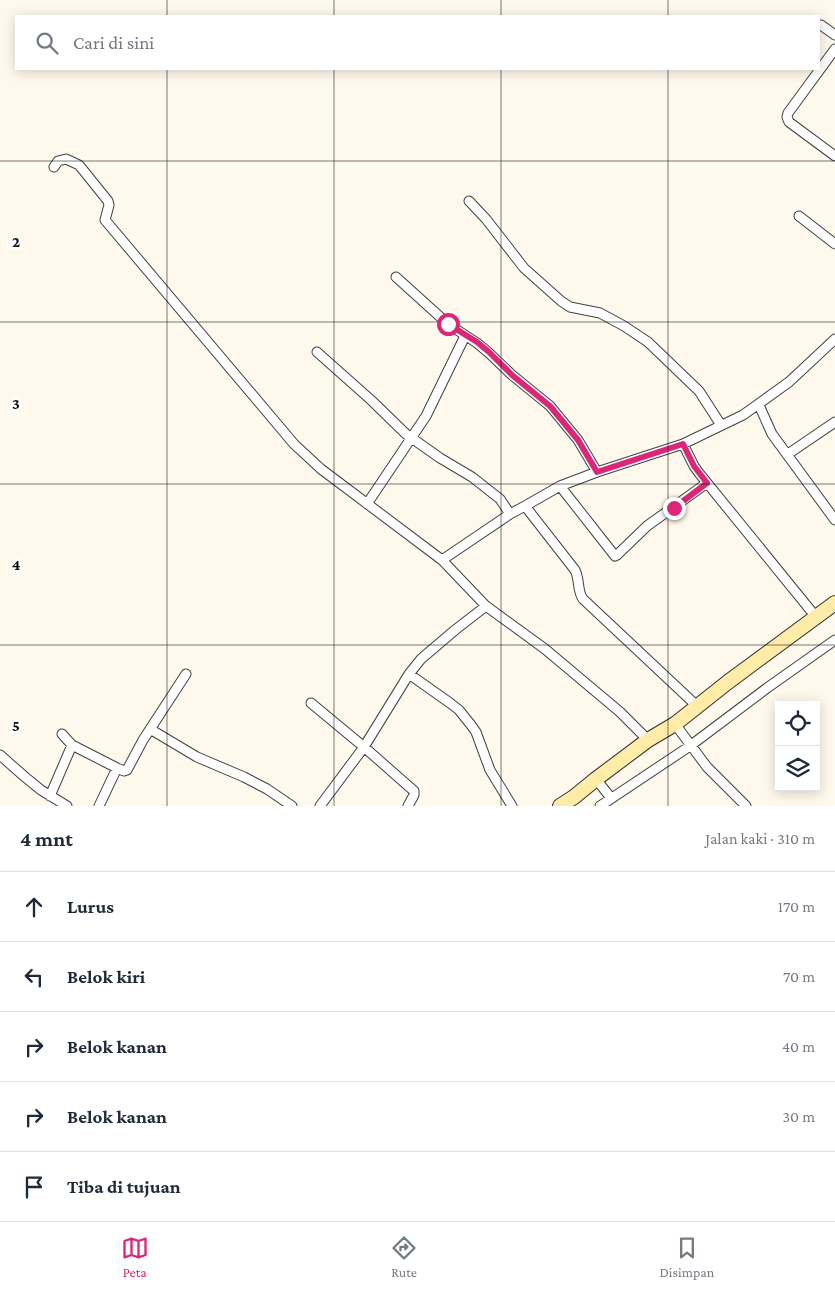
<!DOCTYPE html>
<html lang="id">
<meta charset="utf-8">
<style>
:root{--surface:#fff;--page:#f2f2f3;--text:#1f2937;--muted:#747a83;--line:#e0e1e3;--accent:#db2777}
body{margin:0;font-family:"Crimson Pro",serif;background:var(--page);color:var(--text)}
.controls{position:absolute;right:15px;bottom:15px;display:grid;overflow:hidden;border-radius:0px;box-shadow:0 2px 12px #0003}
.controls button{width:45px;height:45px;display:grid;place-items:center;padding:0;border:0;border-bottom:1px solid var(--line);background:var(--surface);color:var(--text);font:25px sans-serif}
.stop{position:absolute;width:15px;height:15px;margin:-11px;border:4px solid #db2777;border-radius:50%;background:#fff}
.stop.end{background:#db2777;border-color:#fff;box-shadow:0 1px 5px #0008}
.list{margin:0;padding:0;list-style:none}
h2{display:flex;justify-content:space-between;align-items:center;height:65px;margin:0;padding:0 20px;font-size:21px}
h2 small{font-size:16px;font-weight:400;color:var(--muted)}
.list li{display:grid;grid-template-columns:32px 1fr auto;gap:15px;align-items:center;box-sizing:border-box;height:70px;padding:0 20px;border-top:1px solid var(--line)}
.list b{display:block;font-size:19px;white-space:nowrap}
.list em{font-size:16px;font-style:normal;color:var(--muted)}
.icon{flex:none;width:28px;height:28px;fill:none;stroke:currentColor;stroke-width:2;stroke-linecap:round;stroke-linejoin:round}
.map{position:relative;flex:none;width:835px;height:806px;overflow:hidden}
.search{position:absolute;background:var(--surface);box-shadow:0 2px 12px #0003;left:15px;right:15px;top:15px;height:55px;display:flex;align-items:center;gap:12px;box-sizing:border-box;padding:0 18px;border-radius:0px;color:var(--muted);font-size:19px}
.sheet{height:415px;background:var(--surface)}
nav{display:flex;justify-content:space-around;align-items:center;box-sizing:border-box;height:70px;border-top:1px solid var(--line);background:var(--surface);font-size:14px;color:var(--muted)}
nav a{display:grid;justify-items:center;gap:2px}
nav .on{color:var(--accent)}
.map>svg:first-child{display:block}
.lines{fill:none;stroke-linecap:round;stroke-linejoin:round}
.street-casing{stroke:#404040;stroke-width:11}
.secondary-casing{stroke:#2f2f2f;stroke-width:16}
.street{stroke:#fff;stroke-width:9}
.secondary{stroke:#ffeca8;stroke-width:14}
.route{stroke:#db2777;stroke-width:6}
.grid{fill:none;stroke:#0d0d0d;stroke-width:1;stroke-opacity:0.55}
.grid-label{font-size:16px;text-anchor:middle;font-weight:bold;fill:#0d0d0d;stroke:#fff;stroke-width:5;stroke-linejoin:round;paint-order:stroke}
</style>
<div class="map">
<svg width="835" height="806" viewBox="0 0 835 806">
<rect width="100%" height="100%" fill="#fff9ed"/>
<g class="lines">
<defs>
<path id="street" d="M 821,25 L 835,35
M 835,49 L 788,113 L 787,117 L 789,122 L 835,156
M 54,167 L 58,161 L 66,159 L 79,165 L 108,201 L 109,205 L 105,220 L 294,444 L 321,469 L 442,560 L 486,606 L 545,649 L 620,712 L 648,740
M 469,201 L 486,219 L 524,268 L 561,301 L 570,307 L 600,313 L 624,326 L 648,342 L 699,391 L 721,425
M 799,216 L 835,244
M 396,277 L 448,324 L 477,343 L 489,353 L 512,375 L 550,406 L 578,440 L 597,472
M 317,352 L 371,400 L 406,434 L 440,458 L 472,477 L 500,499 L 510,514
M 759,405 L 772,434 L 835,520
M 683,444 L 694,466 L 699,473 L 816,617
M 788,454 L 835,422
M 560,486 L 615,556 L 617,555 L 647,526 L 707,483
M 367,504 L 426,416 L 465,336
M 525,506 L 575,570 C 580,580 577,591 583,599 L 697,706
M 442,560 L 510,514 L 525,506 L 560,486 L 597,472 L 683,444 L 743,415 L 789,382 L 835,339
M 409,674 L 450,703 L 459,710 L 471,725 L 476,732 L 490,770 L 512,806
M 311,703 L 364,747 L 414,791 L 414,795 L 408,806
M 675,724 L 707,767 L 746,806
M 150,729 L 197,757 L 244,777 L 267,789 L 292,806
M 62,734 L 72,745 L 117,768
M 0,755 L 25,777 L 41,790 L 67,806
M 596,779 L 611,798
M 50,796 L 72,745
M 99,806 L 117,768 L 124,771 L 127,770 L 143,740 L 186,674
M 320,806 L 364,747 L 409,674 L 421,659 L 455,630 L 486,606
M 600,806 L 690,746 L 767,688 L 835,640"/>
<path id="secondary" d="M 560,806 L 574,797 L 596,779 L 648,740 L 675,724 L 728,682 L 835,603"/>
</defs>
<use href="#street" class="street-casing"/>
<use href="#secondary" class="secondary-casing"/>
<use href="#street" class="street"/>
<use href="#secondary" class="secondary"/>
</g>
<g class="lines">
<path class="route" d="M 448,324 L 477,342 L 489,352 L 512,375 L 550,406 L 578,440 L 597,472 L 683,444 L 694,466 L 707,483 L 674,508"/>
</g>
<path class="grid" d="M 167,0 L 167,16M 334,0 L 334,16M 501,0 L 501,16M 668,0 L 668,16M 167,69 L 167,806M 334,69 L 334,806M 501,69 L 501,806M 668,69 L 668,806M 0,161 L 835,161M 0,322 L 835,322M 0,484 L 835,484M 0,645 L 835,645"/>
<g class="grid-label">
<text x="16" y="247">2</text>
<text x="16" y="409">3</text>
<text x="16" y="570">4</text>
<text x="16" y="731">5</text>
</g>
</svg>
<div class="controls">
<button><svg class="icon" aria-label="locate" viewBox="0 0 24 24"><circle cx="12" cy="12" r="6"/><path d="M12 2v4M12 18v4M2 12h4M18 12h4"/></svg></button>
<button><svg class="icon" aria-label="layers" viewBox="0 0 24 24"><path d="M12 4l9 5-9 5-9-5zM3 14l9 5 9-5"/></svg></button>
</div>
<div class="stop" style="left:448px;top:324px"></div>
<div class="stop end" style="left:674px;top:508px"></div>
<div class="search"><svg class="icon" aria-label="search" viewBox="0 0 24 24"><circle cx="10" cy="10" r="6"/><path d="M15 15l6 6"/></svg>Cari di sini</div>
</div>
<section class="sheet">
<h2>4 mnt<small>Jalan kaki · 310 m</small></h2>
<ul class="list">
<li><svg class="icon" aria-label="ahead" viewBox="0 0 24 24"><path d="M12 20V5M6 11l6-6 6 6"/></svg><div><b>Lurus</b></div><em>170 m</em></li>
<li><svg class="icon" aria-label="left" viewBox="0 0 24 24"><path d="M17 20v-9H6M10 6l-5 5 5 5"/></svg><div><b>Belok kiri</b></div><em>70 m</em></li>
<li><svg class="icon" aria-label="right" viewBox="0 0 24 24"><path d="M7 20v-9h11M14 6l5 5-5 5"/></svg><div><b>Belok kanan</b></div><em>40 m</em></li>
<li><svg class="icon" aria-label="right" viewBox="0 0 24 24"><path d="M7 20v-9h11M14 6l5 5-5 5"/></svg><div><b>Belok kanan</b></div><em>30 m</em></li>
<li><svg class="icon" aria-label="arrive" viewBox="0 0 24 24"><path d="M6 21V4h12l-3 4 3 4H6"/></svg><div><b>Tiba di tujuan</b></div></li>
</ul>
</section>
<nav>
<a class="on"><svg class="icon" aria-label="map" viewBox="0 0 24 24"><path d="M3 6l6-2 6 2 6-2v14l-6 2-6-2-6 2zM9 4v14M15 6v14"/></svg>Peta</a>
<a><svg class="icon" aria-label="directions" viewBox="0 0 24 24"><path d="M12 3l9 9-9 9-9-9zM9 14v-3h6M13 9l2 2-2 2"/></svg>Rute</a>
<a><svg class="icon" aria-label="saved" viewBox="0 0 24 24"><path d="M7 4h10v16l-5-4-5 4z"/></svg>Disimpan</a>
</nav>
